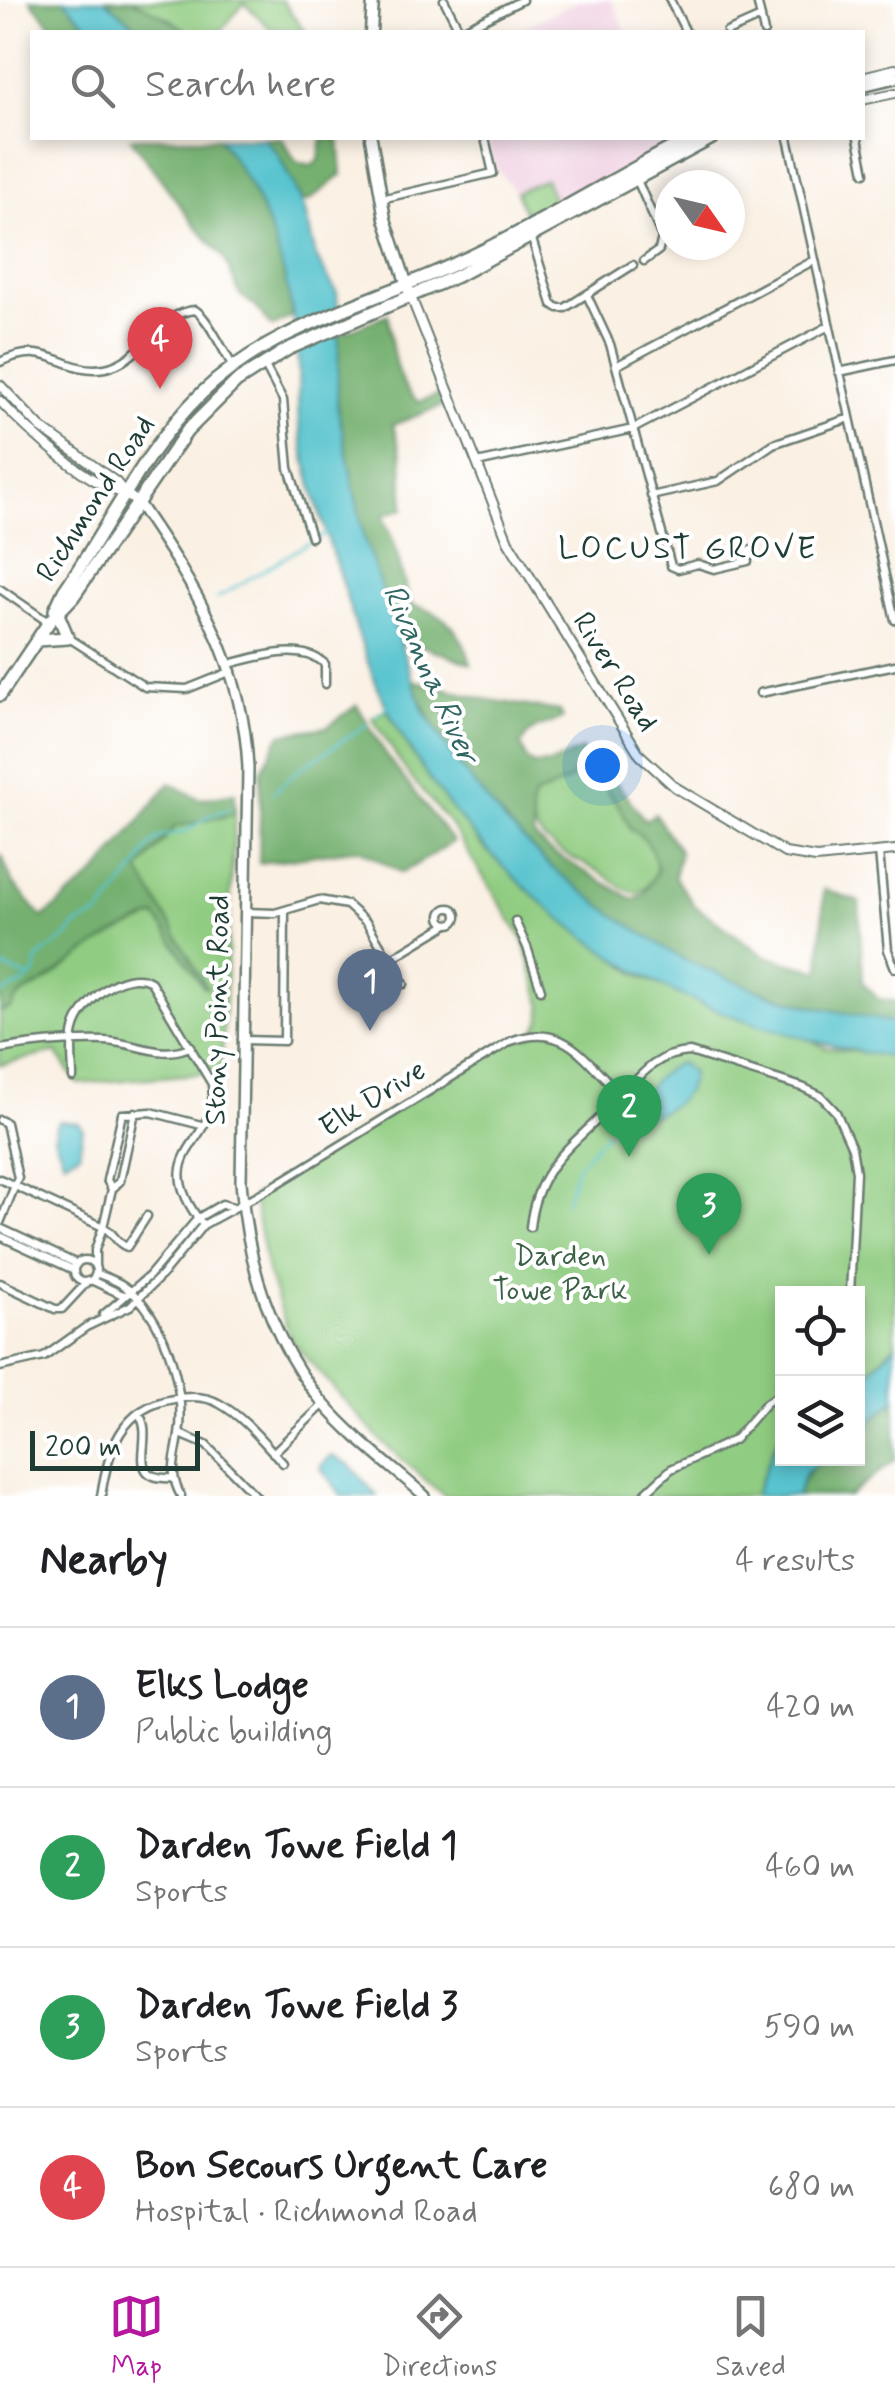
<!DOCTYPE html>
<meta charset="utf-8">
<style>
:root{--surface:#fff;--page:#f6f6f6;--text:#202124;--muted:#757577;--line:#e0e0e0;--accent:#b5179e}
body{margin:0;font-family:Mynerve,sans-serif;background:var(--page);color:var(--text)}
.controls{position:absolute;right:30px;bottom:30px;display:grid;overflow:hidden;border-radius:0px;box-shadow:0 5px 15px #0003}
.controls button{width:90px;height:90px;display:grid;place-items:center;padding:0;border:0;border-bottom:2px solid var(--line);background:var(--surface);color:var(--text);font:50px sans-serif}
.compass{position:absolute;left:655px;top:170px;width:90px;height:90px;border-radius:50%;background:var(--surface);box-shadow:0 5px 15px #0003;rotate:124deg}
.scale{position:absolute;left:30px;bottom:25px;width:170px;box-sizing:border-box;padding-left:10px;border:5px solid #1f3d34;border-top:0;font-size:28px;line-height:35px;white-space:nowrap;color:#1f3d34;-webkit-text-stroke:8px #fff;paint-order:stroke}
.you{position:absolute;left:602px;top:765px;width:35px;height:35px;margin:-25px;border:8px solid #fff;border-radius:50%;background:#1a73e8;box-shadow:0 0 0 15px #1a73e833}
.badge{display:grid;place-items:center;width:65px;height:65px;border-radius:50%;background:var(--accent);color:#fff;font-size:32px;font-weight:700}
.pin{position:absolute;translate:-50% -82px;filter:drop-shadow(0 2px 5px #0008)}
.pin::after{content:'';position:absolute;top:52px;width:35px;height:30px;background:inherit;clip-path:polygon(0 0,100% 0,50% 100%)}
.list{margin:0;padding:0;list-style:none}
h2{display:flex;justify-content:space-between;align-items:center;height:130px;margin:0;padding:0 40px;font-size:42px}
h2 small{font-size:32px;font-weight:400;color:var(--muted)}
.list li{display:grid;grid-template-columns:65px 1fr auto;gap:30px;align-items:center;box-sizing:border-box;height:160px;padding:0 40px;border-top:2px solid var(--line)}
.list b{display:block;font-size:38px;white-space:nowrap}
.list p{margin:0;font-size:32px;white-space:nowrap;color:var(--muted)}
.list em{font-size:32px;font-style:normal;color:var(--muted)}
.icon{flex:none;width:55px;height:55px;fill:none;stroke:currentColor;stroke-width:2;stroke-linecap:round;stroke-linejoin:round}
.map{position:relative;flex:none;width:895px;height:1496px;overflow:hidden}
.search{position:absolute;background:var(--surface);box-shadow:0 5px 15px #0003;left:30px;right:30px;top:30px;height:110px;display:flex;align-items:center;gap:25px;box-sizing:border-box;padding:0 35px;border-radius:0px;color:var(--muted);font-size:38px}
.sheet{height:770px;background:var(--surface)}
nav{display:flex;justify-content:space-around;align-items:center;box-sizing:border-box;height:140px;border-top:2px solid var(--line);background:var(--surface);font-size:28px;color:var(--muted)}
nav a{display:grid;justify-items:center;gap:5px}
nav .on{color:var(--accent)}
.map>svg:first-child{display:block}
.built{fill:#f1d0e2}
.green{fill:#90cc81;stroke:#58845a;stroke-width:2.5}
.forest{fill:#74b06f;stroke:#4a7652;stroke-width:2.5}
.water{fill:#58c4cf;stroke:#3c8082;stroke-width:2.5}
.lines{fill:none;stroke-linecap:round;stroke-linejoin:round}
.stream{stroke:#58c4cf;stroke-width:2.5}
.minor-casing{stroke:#6c7c71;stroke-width:11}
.tertiary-casing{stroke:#6c7c71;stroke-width:12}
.secondary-casing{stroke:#6c7c71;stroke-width:14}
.primary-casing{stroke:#6c7c71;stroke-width:15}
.trunk-casing{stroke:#6c7c71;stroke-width:16}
.minor{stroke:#fff;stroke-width:6}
.tertiary{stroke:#fff;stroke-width:8}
.secondary{stroke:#fff;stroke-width:9}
.primary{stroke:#fff;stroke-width:10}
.trunk{stroke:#fff;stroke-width:11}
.labels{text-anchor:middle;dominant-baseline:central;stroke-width:8;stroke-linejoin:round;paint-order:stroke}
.street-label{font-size:30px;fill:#1f3d34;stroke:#fff}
.park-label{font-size:30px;fill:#3b6147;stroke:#fff}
.neighbourhood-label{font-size:32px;letter-spacing:2.5px;fill:#1f3d34;stroke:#fff}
.water-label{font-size:32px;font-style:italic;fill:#306662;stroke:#fff}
</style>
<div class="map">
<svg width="895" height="1496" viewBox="0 0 895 1496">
<rect width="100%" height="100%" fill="#fff"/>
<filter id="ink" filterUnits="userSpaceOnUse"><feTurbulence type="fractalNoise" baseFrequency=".01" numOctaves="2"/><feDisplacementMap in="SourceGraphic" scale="20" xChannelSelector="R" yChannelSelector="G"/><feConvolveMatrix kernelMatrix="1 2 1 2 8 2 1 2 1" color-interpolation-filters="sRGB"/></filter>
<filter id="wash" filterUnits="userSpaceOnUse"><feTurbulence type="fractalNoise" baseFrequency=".0048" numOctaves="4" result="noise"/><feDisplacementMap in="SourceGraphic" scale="40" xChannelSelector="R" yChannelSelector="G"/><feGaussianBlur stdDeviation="2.25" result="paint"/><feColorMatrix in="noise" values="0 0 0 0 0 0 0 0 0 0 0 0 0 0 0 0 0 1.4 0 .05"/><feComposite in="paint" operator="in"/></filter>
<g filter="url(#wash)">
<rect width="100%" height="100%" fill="#faf0e3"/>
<path class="built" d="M 580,0 L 611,0 L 627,32 L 514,32 Z
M 488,138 L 663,138 L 672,141 L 527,222 L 514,191 L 493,163 Z"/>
<path class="green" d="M 133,0 L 282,0 L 305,32 L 271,29 L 244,3 L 220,32 L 188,32 L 169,18 L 149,12 Z
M 545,179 L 554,201 L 525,213 L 516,192 Z
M 387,709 L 410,751 L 481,845 L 528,889 L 636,974 L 703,1005 L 798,1033 L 826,1048 L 895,1056 L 895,1344 L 858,1383 L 858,1294 L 782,1294 L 782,1437 L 778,1439 L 754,1496 L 444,1496 L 381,1441 L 291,1340 L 267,1271 L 253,1196 L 507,1042 L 533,1036 L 541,1019 L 542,1006 L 524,941 L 450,824 L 408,774 L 376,724 L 372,718 Z
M 580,767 L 599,780 L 621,809 L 631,830 C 661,843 666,875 638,893 C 624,892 615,881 603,874 C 577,858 516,840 534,797 L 569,780 Z
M 235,814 L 221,1072 L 78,1084 L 56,1052 L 0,1065 L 0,1012 L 11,1008 C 18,992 34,990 47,980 C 87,951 110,933 157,916 L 206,988 L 139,870 L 175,827 Z"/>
<path class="forest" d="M 30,0 L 64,0 L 94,32 L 57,32 Z
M 105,0 C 113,0 123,0 130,0 C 141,2 178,25 188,32 L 143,32 Z
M 130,138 L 218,138 C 258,189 284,251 292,316 L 272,327 L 255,306 L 240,295 L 224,258 L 194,224 Z
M 264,138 L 282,138 L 296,162 L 311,166 L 319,160 L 322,138 L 339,138 L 342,175 L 309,201 L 301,200 L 277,153 Z
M 388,314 C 391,343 394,385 419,402 L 443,393 L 447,404 L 393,425 L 402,457 L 404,509 L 384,514 C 385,526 391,534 395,546 C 401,566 403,585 412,605 C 446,613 462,631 471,664 L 425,647 L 399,644 L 364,538 L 337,405 L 339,335 Z
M 412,680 L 484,699 L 559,711 L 563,718 C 545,728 531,724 521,745 L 526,758 L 533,765 L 549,764 L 582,750 L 586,759 L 569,780 L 534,797 C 528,810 536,821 533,835 L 546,849 L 633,899 L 643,895 L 658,869 C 652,851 649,838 631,830 L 621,809 L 599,780 L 611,776 L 645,820 L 655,814 L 680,852 L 674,877 L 695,906 L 765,956 L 820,971 L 824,889 L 859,902 L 863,982 L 878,999 L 895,1001 L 895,1026 C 824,1009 750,993 684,960 C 579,907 455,790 412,680 Z
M 357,705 L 388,758 L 453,842 L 402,873 L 359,849 L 259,863 L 261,771 L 281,734 L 327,727 Z
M 170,783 L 200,799 L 235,793 L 235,814 L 175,827 L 139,870 L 207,988 L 203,987 L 156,916 C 109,933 87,951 47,980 C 33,990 18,992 11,1008 L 0,1012 L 0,859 L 2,856 L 12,882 L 43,918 L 97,873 Z
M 895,1400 L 895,1460 L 849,1496 L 797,1496 C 810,1459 821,1459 858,1458 L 858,1432 Z"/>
<path class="water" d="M 64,0 L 105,0 L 143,32 L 94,32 Z
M 218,138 L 264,138 L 277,153 L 304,207 L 316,257 L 337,293 L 339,342 L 337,405 L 364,538 L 423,710 L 457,763 L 504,821 L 551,867 L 614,915 L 684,960 L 762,992 L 806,1005 L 895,1023 L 895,1058 C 825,1047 719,1017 657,983 C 547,922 447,824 389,712 C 368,670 354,621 340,577 C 324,527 306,475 299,423 C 297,403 299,382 298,362 C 292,280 269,202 218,138 Z
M 680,1063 L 692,1073 C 689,1111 641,1119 612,1127 C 638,1109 649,1074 680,1063 Z
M 59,1121 L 79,1123 L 83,1129 L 79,1154 L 64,1161 L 54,1137 L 56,1125 Z
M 895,1345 L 895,1400 L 858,1432 L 858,1384 Z
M 782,1437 L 782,1458 L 824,1459 L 805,1473 L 797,1496 L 754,1496 L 778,1438 Z
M 331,1455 L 350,1465 L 377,1496 L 341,1496 L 320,1467 Z"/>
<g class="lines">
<path class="stream" d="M 315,540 L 327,533
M 217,598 L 309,543
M 376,715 L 387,707
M 273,793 L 298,770 L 368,724
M 3,967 L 30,978
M 0,994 L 23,984 L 35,973 L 37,960 L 45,952 L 66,938 L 75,926 L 100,914 L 136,869 L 149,847 L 160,837 L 185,832 L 211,815 L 230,809
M 566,1202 L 577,1166 L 609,1130"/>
</g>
</g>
<g filter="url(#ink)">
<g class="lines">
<defs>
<path id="minor" d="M 444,0 L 460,31
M 670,0 L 686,32
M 757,0 L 764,32
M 458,32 L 522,0
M 727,32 L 761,17
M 788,138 L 895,620
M 858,138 L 865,173
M 637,180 L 662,237 L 659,250 L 644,261
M 381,199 L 493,173 L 485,138
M 531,236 L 552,304 L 558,308 L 565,308 L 633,265
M 587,295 L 610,344 L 671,566 L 678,569 L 698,564 L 714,569 L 748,561 L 749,550
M 0,362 C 50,338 62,375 105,368 C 144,361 155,313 195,310 C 207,316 223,351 233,366
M 264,364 L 283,400 L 289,468 L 311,537
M 616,366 L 815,260
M 839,372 L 895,360
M 477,463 L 633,429 L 829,326
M 651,496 L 718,481 L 773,444 L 850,418
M 0,589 L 48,622
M 69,638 L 145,687 L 187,689 L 232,671
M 229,664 C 257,657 301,642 325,664 L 325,684
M 760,693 L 895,665
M 879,852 L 888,950 L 895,968
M441 916a8 8 0 1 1 16 0a8 8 0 1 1-16 0Z
M 246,912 L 275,913 L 319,900 L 347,905 L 367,923 L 404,984
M 515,921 L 527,947 L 541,990
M 389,960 L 448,924
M 242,1040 L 284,1041 L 285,911
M 0,1049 C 35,1043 69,1040 105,1041 C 134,1042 163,1061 191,1046
M 73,1078 C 73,1063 70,1045 74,1030 C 80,1003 123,966 151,982 L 212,1084 C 220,1147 144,1149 203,1225
M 135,1112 L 120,1181 L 112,1189 L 103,1227 C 115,1233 115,1243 127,1247 L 147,1216
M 0,1120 L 6,1123 L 18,1178 L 0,1223
M 0,1179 L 103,1227 L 95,1250 L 95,1267
M 112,1189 L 107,1180 L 122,1114 L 151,1112 L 201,1125
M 530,1227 C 537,1160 581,1141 622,1095
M 0,1228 L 77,1264
M 0,1236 L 74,1270
M74 1271a11 11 0 1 1 22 0a11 11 0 1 1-22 0Z
M 96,1273 C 105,1277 116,1280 124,1286 C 163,1312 187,1389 179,1435 C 176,1459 168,1473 181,1496
M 91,1280 L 123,1295 L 129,1294
M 0,1283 L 55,1309 L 62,1309 L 88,1281
M 103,1315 L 149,1276 L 198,1218 L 222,1204 L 233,1207
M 0,1367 L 44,1357 L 86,1327 L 130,1306 L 162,1275 L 203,1225 L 274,1186 L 511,1041 C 568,1020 586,1064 622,1095 C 642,1073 658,1053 690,1052 L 802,1087 L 821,1096 L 836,1112 L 852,1148 L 856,1172 L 850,1294
M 138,1413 C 158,1437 120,1481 173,1478
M 180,1434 L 206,1445 L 256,1496
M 273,1453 L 324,1404
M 101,1496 C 108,1450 121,1407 174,1399 C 189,1396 207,1396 220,1404 C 244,1417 265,1444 283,1463
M 642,1496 L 671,1469 L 734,1440 L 766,1403 L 782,1393"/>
<path id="tertiary" d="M 862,77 L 895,69
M 862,100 L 895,93
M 411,297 L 508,541 L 640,755 L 675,787 L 785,853 L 816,858 L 895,850
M 0,385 L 40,427 L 116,482 L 126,494
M 0,401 C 27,430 89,486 126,494"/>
<path id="secondary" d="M 126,494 L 138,503 C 195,586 244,665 248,768 L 241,1182 C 247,1262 271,1341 323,1403 C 353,1438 391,1466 425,1496"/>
<path id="primary" d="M 371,32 L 373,0
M 371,138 L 385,219 L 409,291"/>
<path id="trunk" d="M 862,85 L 895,77
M 55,610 L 64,591 C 109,526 145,448 202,393 C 271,327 366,304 450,266 C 533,229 610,180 690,138
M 37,640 L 68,638 L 58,614
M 0,695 L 49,622 L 73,597 L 187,431 L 236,382 L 288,349 L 459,275 L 712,138"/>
</defs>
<use href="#minor" class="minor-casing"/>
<use href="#tertiary" class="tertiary-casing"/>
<use href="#secondary" class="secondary-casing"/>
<use href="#primary" class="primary-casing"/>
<use href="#trunk" class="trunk-casing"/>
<use href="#minor" class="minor"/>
<use href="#tertiary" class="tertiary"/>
<use href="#secondary" class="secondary"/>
<use href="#primary" class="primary"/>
<use href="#trunk" class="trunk"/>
</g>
</g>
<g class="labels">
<g class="street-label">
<text transform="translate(96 499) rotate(-57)">Richmond Road</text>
<text transform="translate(615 672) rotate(58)">River Road</text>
<text transform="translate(218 1010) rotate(-89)">Stony Point Road</text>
<text transform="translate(373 1099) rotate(-32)">Elk Drive</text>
</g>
<g class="park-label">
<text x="560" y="1256">Darden<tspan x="560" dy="34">Towe Park</tspan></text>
</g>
<g class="neighbourhood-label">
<text x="688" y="549">LOCUST GROVE</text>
</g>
<g class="water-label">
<text transform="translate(430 674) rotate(66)">Rivanna River</text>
</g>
</g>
</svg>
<div class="controls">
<button><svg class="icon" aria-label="locate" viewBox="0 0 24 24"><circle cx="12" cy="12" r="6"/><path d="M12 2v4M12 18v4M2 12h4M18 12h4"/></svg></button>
<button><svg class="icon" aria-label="layers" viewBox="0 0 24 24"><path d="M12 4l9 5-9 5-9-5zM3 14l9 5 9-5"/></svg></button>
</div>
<svg class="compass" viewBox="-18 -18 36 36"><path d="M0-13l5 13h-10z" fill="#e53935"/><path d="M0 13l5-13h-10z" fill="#757577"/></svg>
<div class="scale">200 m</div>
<div class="you"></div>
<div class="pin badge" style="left:370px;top:1031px;background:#5c6f8a">1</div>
<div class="pin badge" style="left:629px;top:1157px;background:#2e9e5b">2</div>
<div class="pin badge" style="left:709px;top:1255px;background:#2e9e5b">3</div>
<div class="pin badge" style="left:160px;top:389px;background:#e0444e">4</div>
<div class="search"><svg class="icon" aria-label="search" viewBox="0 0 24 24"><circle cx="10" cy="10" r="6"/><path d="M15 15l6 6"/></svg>Search here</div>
</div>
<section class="sheet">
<h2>Nearby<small>4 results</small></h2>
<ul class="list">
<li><span class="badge" style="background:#5c6f8a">1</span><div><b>Elks Lodge</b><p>Public building</p></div><em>420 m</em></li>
<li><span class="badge" style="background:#2e9e5b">2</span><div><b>Darden Towe Field 1</b><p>Sports</p></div><em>460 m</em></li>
<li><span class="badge" style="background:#2e9e5b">3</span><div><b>Darden Towe Field 3</b><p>Sports</p></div><em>590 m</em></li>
<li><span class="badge" style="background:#e0444e">4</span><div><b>Bon Secours Urgent Care</b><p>Hospital · Richmond Road</p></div><em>680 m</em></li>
</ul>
</section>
<nav>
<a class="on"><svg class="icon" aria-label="map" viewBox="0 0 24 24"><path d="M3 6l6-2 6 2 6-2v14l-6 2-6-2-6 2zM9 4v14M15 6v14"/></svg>Map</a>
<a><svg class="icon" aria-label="directions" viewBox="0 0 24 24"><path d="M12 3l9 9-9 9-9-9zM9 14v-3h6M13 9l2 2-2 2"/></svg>Directions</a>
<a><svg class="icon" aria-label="saved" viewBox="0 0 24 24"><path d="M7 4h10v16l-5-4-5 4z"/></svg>Saved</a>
</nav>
